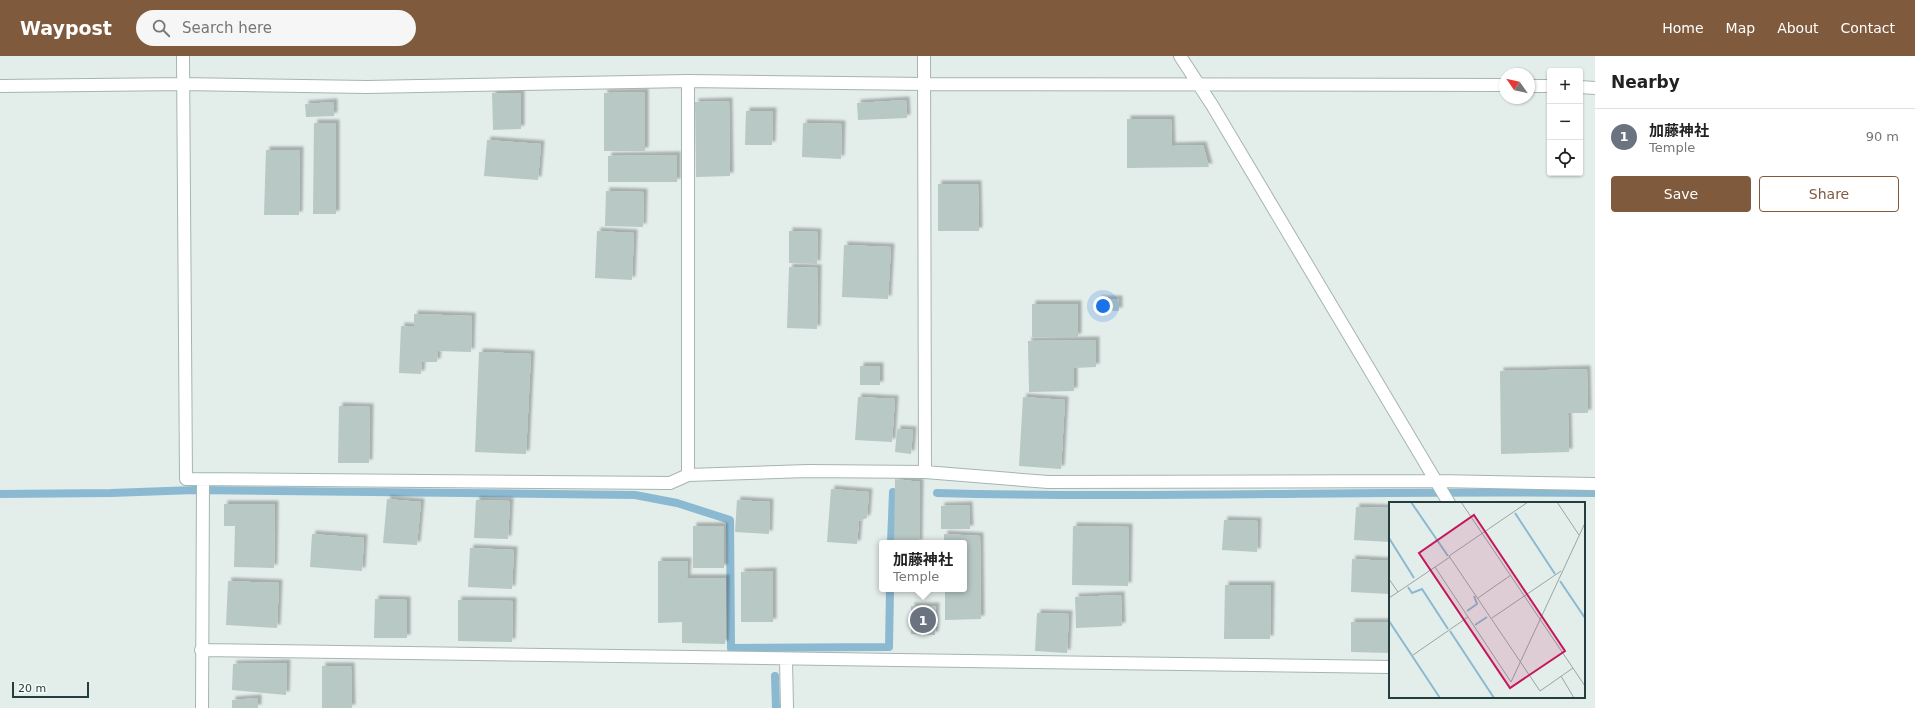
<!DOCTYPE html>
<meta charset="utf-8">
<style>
:root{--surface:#fff;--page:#f6f6f6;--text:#222;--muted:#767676;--line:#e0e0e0;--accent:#7f5a3d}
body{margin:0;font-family:"DejaVu Sans","Noto Sans JP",sans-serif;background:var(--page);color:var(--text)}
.controls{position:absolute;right:12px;top:12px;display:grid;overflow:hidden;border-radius:4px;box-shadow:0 1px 3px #0004}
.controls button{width:36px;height:36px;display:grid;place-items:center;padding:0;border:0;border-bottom:1px solid var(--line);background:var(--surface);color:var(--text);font:20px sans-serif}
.compass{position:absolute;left:1499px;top:12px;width:36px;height:36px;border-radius:50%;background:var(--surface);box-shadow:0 1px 3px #0004;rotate:304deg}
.scale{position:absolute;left:12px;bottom:10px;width:77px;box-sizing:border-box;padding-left:4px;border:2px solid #233e3c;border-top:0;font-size:11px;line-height:14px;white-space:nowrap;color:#233e3c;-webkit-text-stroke:3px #f4f9f7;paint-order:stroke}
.you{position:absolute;left:1103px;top:250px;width:14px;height:14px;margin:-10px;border:3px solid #fff;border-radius:50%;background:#1a73e8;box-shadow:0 0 0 6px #1a73e833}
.badge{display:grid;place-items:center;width:26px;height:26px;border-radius:50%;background:var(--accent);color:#fff;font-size:13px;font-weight:700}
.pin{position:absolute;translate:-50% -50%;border:2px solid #fff;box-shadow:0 1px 4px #0006}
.popup{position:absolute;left:879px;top:484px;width:88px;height:52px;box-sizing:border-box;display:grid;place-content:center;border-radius:4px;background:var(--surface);filter:drop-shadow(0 1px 3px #0005);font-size:13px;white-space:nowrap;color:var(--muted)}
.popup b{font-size:15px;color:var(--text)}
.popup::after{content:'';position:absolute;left:50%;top:100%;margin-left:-8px;border:8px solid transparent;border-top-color:var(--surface)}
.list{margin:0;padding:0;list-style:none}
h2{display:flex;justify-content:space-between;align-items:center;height:52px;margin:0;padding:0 16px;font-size:17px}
h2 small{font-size:13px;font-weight:400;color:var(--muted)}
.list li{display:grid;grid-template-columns:26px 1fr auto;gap:12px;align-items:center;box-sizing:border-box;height:56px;padding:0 16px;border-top:1px solid var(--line)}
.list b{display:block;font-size:15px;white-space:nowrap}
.list p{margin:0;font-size:13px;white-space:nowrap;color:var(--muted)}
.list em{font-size:13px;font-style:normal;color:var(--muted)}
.actions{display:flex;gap:8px;padding:12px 16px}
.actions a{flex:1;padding:9px 0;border:1px solid var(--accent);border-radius:4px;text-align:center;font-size:14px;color:var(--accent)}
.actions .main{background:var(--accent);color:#fff}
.icon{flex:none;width:22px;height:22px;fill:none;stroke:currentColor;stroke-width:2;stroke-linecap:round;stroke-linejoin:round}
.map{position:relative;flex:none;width:1595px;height:652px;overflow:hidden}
header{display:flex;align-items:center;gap:24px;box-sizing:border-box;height:56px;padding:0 20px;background:var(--accent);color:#fff}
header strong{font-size:19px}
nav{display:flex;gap:22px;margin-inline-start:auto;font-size:14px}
.search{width:280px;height:36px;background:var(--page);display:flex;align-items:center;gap:10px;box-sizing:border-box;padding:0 14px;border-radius:22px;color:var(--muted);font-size:15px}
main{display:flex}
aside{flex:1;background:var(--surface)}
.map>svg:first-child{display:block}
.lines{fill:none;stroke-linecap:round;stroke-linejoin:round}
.stream{stroke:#8bb9d1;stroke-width:8}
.building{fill:#b8c8c4;filter:url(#shadow)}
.minor-casing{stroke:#a6b5b2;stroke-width:14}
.minor{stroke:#fff;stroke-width:12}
.inset-river{fill:none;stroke:#8bb9d1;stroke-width:2}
.inset-road{fill:none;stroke:#96a7a4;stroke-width:1}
.view{fill:#c2185b;fill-opacity:0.15;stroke:#c2185b;stroke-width:2}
.inset-edge{fill:none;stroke:#233e3c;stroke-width:2}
</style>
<header>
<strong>Waypost</strong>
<div class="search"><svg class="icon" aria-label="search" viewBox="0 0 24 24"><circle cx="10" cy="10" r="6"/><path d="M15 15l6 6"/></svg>Search here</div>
<nav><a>Home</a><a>Map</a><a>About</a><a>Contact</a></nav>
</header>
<main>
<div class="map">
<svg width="1595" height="652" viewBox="0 0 1595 652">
<defs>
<filter id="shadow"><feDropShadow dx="3.5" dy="-3.5" stdDeviation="1" flood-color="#0004"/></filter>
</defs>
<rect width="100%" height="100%" fill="#e3edea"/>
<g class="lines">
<path class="stream" d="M 937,437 C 1156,443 1376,434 1595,437
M 0,438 L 111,437 L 195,434 L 635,439 L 677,447 L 730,464 L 731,592 L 889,591 L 890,533
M 891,487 L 893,436
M 775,620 L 776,652"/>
</g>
<path class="building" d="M 645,36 L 645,95 L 604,95 L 604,37 Z
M 492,37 L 521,37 L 521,73 L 493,74 Z
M 906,44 L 907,62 L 858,64 L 857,47 Z
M 729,45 L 730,120 L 696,121 L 695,46 Z
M 334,46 L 334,60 L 306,61 L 305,48 Z
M 746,55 L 773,55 L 772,89 L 745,89 Z
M 1127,63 L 1171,63 L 1172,90 L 1203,89 L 1209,111 L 1127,112 Z
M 314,67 L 336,67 L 336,158 L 313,158 Z
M 803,67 L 842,68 L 841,103 L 802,101 Z
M 487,84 L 541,88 L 538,124 L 484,120 Z
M 266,94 L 300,94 L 299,159 L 264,159 Z
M 677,99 L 677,126 L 608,126 L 608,100 Z
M 938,128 L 978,128 L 979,175 L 938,175 Z
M 606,135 L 644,136 L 643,171 L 605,170 Z
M 597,175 L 634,177 L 632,224 L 595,222 Z
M 789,175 L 818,176 L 817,208 L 789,207 Z
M 844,189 L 891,191 L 888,243 L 842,241 Z
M 789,211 L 818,212 L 817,273 L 787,272 Z
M 1098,243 L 1119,243 L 1119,255 L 1098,255 Z
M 1032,248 L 1078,248 L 1078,281 L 1032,281 Z
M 414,258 L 472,260 L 471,296 L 438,295 L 437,306 L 422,306 L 421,318 L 399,317 L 401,270 L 414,271 Z
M 1096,284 L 1096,311 L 1074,312 L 1074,335 L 1029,336 L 1028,285 Z
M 479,296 L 531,298 L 526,398 L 475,396 Z
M 860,310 L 880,310 L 880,329 L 860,329 Z
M 1587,313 L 1588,357 L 1568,357 L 1569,396 L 1501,398 L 1500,315 Z
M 858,341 L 895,343 L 892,386 L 855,384 Z
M 1023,341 L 1065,344 L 1061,413 L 1019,410 Z
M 339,350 L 370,351 L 369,407 L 338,407 Z
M 897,373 L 913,374 L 911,398 L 895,396 Z
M 895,423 L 920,426 L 919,487 L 894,487 Z
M 831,433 L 869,436 L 867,462 L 859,465 L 857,488 L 827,486 Z
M 387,443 L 421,446 L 417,489 L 383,487 Z
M 476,444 L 510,445 L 508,483 L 474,482 Z
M 737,444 L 770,446 L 769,478 L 735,476 Z
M 224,448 L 275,448 L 274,512 L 234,511 L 235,470 L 224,470 Z
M 969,449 L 970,473 L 941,473 L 941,450 Z
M 1356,451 L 1390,452 L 1390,486 L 1354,484 Z
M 1224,464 L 1258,465 L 1257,496 L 1222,494 Z
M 693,470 L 724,470 L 724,512 L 693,512 Z
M 1073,470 L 1129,471 L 1128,530 L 1072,529 Z
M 312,478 L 364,482 L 362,515 L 310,511 Z
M 944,478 L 980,480 L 981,563 L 945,564 L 945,533 L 964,533 L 964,487 L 944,487 Z
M 470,492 L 514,494 L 512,533 L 468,531 Z
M 1352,503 L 1390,505 L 1389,538 L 1351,536 Z
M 658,505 L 688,505 L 687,522 L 726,522 L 725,588 L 682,587 L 682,566 L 658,567 Z
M 773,515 L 773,566 L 741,566 L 741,516 Z
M 228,525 L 279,527 L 277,572 L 226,569 Z
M 1225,529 L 1271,529 L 1270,583 L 1224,583 Z
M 1121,539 L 1122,570 L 1076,572 L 1075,541 Z
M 375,543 L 407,544 L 407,582 L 374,582 Z
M 458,544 L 513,545 L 512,586 L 458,585 Z
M 911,550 L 936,550 L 935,579 L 911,578 Z
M 1037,557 L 1069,558 L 1067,597 L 1035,595 Z
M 1351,566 L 1390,566 L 1390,597 L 1351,596 Z
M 287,607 L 286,639 L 232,634 L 233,608 Z
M 322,610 L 351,610 L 352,652 L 322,652 Z
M 258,642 L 258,652 L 232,652 L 232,644 Z"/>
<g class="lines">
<defs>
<path id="minor" d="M 183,0 L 186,423 L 670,427 L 688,419 L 808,415 L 925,416 L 1048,426 L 1438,425 L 1595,428
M 924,0 L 925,416
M 1180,0 L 1212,49 L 1449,447
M 0,30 L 183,28 L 367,31 L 688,25 L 924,28 L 1505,29
M 1529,30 L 1550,30
M 1580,31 L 1595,32
M 688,419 L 688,25
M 201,594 L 1390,611
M 786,604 L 787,652
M 202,652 L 203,424"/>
</defs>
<use href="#minor" class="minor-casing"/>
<use href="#minor" class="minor"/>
</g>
<g transform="translate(1389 446)">
<rect width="196" height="196" fill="#e3edea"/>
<path class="inset-river" d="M 22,0 L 59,54M 126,11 L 166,72M 0,36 L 25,76M 171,79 L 196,116M 19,85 L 23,91 L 33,87 L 59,127M 78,109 L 88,102 L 85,94M 0,119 L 51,196M 86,123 L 98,115M 61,129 L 105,196"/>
<path class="inset-road" d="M 72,0 L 196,184M 139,0 L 60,54 L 151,189 L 184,166M 168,0 L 190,33M 46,65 L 122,180M 0,77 L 9,90M 0,96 L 61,55M 89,96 L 122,73M 103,116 L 172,69M 24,153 L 79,115M 172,174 L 185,196M 122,180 L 196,21"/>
<path class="view" d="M 85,13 L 176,149 L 121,186 L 30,51 Z"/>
<rect width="196" height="196" class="inset-edge"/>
</g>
</svg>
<div class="controls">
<button>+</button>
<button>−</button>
<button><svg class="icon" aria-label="locate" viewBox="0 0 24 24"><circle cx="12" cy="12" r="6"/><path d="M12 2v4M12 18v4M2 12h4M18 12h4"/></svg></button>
</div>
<svg class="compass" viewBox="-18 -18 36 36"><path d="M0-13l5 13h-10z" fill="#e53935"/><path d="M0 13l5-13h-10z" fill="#767676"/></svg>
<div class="scale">20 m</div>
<div class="you"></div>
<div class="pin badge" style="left:923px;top:564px;background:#6b7280">1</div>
<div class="popup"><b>加藤神社</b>Temple</div>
</div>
<aside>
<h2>Nearby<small></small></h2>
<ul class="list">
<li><span class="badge" style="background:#6b7280">1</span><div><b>加藤神社</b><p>Temple</p></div><em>90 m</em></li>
</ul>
<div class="actions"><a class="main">Save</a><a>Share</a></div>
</aside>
</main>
